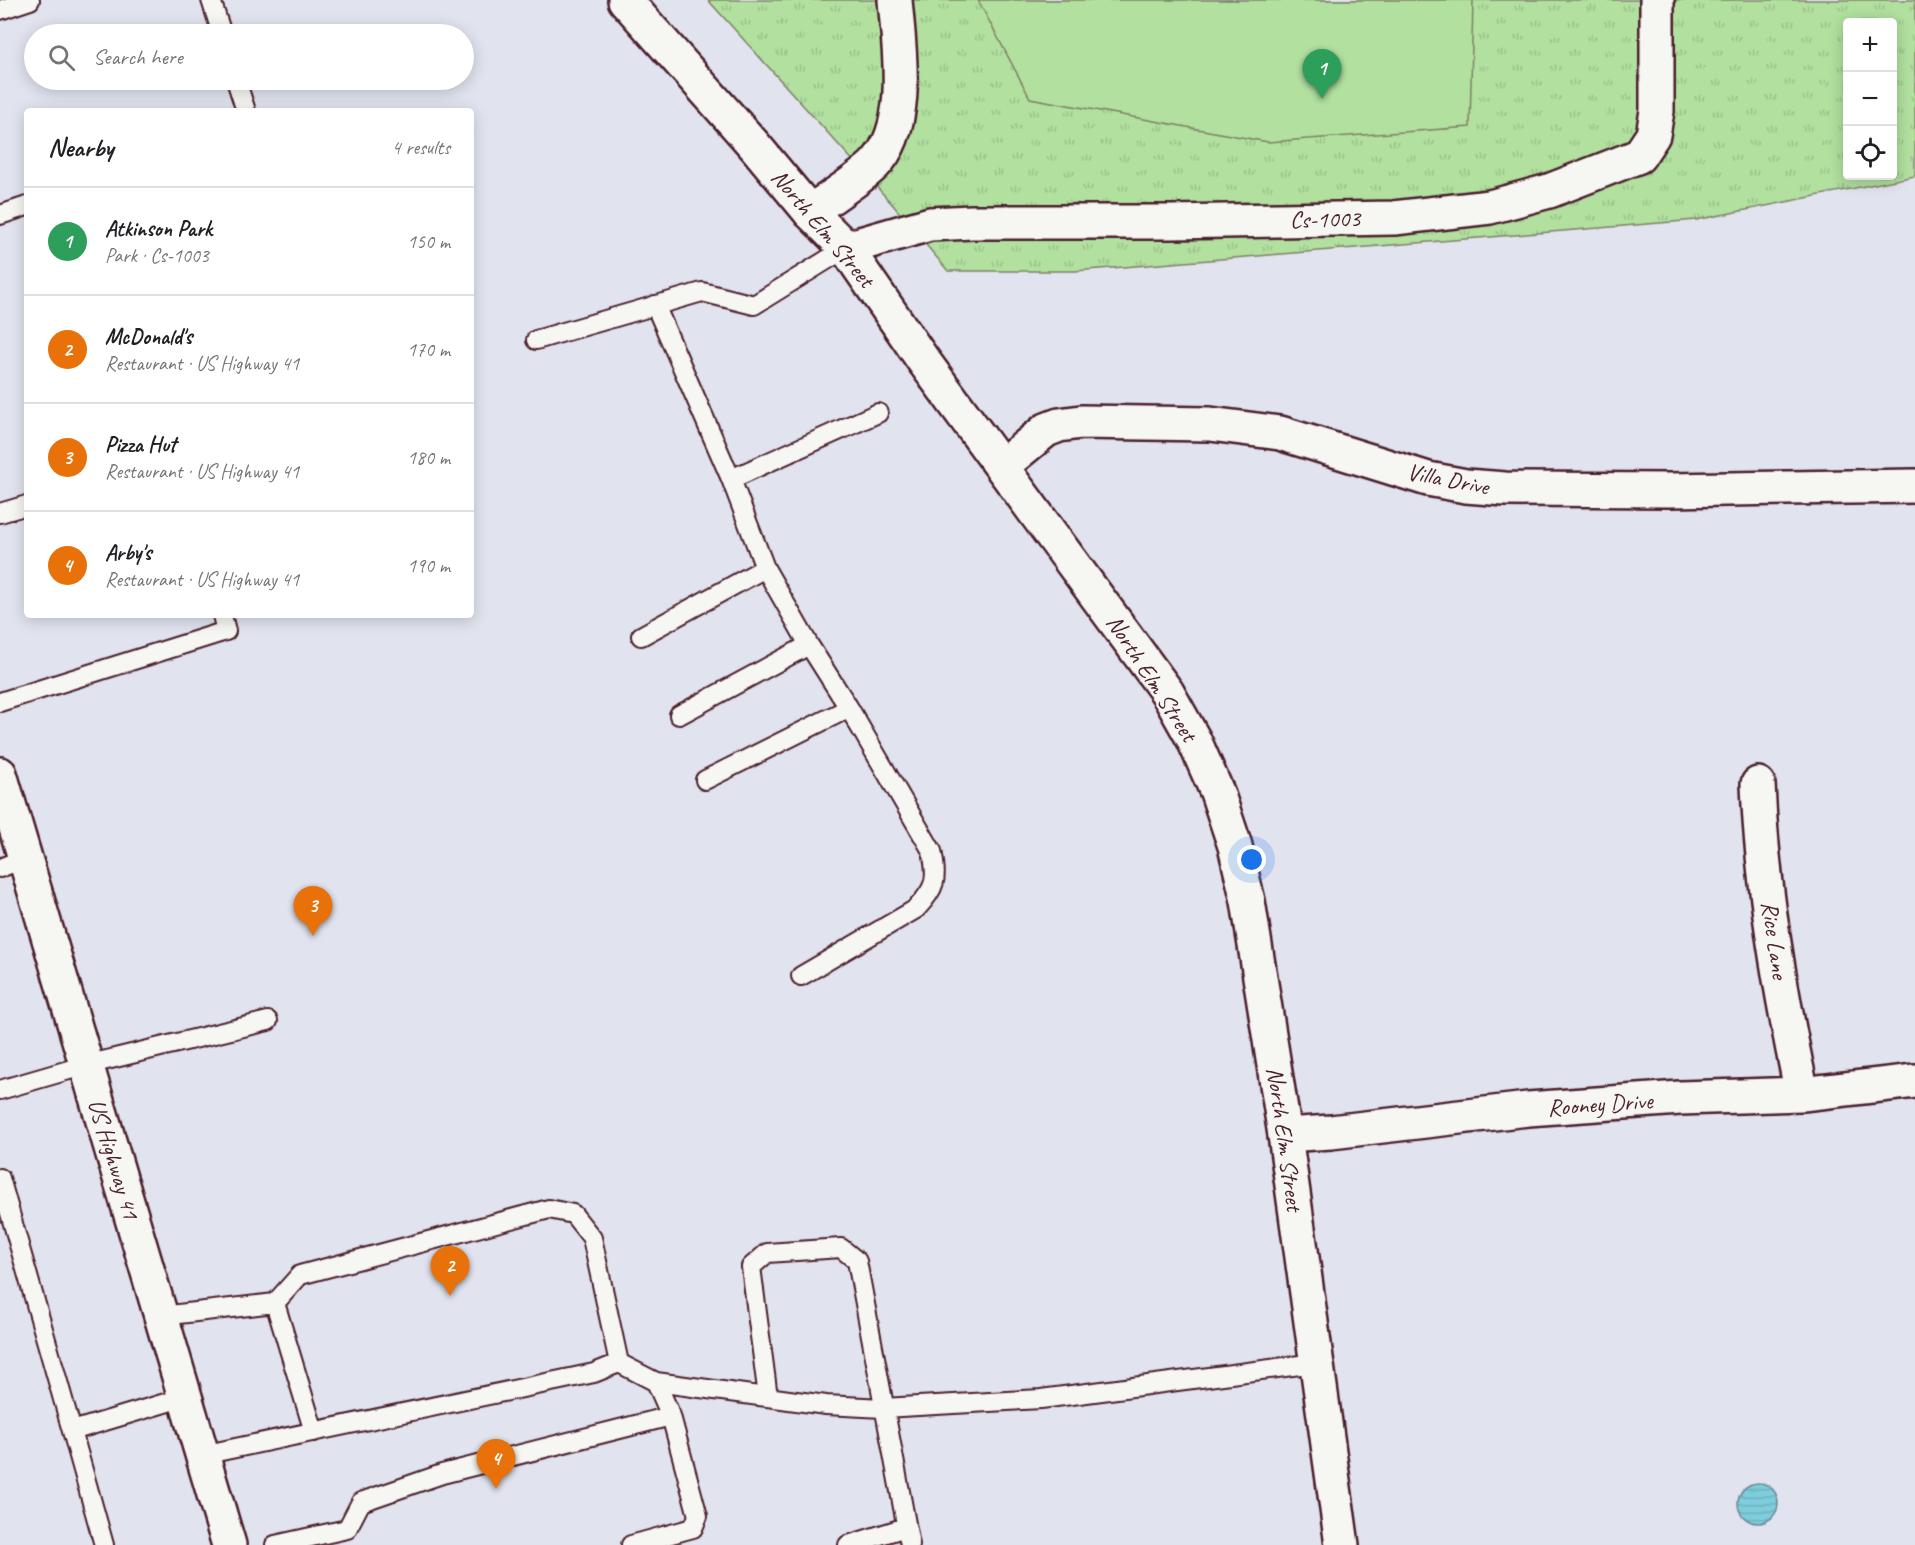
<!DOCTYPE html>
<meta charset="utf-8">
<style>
:root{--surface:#fff;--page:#f2f2f2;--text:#202124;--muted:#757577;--line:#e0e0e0;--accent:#1a73e8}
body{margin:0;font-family:Caveat,sans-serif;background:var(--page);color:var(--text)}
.controls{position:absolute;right:18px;top:18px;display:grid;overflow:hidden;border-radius:6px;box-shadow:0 3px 15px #0003}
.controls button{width:54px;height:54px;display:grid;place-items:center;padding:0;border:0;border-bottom:2px solid var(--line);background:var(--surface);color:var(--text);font:30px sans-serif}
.you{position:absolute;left:1252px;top:860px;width:21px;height:21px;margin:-15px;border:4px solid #fff;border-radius:50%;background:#1a73e8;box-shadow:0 0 0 9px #1a73e833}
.badge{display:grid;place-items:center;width:39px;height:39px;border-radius:50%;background:var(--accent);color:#fff;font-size:20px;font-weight:700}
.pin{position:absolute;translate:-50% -50px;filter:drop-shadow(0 2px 3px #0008)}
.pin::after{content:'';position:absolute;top:32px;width:21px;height:18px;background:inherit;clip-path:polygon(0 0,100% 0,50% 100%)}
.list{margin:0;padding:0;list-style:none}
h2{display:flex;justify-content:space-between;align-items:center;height:78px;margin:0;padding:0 24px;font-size:26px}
h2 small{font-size:20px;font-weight:400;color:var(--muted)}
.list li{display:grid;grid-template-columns:39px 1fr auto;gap:18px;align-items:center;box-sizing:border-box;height:108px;padding:0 24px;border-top:2px solid var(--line)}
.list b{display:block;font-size:22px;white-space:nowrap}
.list p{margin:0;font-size:20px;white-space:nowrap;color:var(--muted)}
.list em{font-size:20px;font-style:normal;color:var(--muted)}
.icon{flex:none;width:33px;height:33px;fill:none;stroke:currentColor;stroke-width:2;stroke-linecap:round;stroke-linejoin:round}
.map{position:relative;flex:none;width:1915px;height:1545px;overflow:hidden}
.search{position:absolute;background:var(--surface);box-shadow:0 3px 15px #0003;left:24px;top:24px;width:450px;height:66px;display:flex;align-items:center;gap:15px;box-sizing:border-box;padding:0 21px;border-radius:33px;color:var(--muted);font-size:22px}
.panel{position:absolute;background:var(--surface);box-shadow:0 3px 15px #0003;left:24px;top:108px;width:450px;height:510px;border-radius:6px}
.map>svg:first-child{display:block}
.park{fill:url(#park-tufts);stroke:#7e8065;stroke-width:1.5;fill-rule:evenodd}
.garden{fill:#b1e09f;stroke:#7e8065;stroke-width:1.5}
.water{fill:url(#water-rules);stroke:#698795;stroke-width:1.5}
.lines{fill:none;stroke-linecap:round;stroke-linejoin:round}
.lane-casing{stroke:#4a1f2b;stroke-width:22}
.street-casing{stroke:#4a1f2b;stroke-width:38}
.secondary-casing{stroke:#4a1f2b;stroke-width:38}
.highway-casing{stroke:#4a1f2b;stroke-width:38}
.lane{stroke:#f6f6f2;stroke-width:18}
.street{stroke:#f6f6f2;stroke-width:33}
.secondary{stroke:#f6f6f2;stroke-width:33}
.highway{stroke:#f6f6f2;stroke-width:33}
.labels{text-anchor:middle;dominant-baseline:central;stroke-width:4.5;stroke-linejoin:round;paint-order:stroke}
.street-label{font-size:24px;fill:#4a1f2b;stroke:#f6f6f2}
</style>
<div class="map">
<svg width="1915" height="1545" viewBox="0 0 1915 1545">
<defs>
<pattern id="park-tufts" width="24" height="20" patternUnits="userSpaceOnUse" patternTransform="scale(1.5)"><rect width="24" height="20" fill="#b1e09f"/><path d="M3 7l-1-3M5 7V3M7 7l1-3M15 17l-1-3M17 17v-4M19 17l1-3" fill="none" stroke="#9ac089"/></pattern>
<pattern id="water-rules" width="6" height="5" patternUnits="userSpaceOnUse" patternTransform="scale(1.5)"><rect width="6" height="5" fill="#7ecddc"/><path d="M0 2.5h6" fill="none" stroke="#6eb0bd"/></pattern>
</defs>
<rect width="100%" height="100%" fill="#e1e3ef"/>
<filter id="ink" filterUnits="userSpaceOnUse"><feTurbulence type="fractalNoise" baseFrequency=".0167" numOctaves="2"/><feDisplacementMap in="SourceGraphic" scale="12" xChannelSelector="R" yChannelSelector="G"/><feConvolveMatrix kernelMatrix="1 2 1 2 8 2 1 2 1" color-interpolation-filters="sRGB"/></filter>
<g filter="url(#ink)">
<path class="park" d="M 708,0 L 1915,0 L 1915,176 L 1696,220 L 1075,271 L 948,271 L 893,205 ZM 1848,22 L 1892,22 L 1892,176 L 1848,176 Z"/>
<path class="garden" d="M 978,0 L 1473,0 L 1470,127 L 1268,142 L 1030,98 Z"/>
<path class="water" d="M1738 1503a20 20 0 1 1 40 0a20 20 0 1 1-40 0Z"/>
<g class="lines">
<defs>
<path id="lane" d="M 211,0 L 222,34
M 0,10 L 30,0
M 236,80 L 246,111
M 0,215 L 27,206
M 655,305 L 731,479 L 765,568 L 809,645 L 849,708 L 932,851 C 938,879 936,888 916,909 L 801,976
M 536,340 L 702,292 L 754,305 L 846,248
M 731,479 L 878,413
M 0,513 L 27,505
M 641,636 L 765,568
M 0,702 L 226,631 L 222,615
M 679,715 L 809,645
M 705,780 L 849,708
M 0,868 L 25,858
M 0,1090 L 86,1065 L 268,1021
M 0,1178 L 72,1431
M 275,1303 L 314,1432
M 161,1316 L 275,1303 L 300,1275 L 549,1209 L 573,1214 L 592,1238 L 619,1363
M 768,1397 L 751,1267 L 767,1253 L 841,1248 L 857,1261 L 910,1545
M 202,1455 L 594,1373 L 619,1363 L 656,1382 L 826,1405 L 883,1408 L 1041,1399 L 1315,1363
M 104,1545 L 72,1431 L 185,1397
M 275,1545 L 347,1529 L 361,1502 L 442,1474 L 671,1416
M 631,1545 L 693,1528 L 698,1516 L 671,1416 L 656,1382
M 848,1545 L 906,1527"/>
<path id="street" d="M 810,212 C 830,197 856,182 874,165 C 912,127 899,48 895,0
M 846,248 L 930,224 L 972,222 L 1172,222 L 1394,218 L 1490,207 L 1549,191 L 1639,156 L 1653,135 L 1657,111 L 1657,0
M 1002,466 L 1046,430 L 1059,425 L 1081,422 L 1210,424 L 1280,433 L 1428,479 L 1466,486 L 1505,489 L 1669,490 L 1915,486
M 1758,784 C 1762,887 1781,994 1802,1094
M 1285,1135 L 1331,1132 L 1528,1109 L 1680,1098 L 1802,1094 L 1915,1081"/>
<path id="secondary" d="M 625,0 L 755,146 L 810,212 L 846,248 L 923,360 L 1167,692 L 1194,740 L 1217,792 L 1235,846 L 1248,901 L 1285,1135 L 1342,1545"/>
<path id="highway" d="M 0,774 L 229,1545"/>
</defs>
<use href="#lane" class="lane-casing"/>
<use href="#street" class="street-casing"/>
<use href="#secondary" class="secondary-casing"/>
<use href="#highway" class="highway-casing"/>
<use href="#lane" class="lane"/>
<use href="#street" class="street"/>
<use href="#secondary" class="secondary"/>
<use href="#highway" class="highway"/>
</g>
</g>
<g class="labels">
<g class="street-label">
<text transform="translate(1325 219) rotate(-1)">Cs-1003</text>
<text transform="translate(823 228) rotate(50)">North Elm Street</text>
<text transform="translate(1448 479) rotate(11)">Villa Drive</text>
<text transform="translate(1152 678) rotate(57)">North Elm Street</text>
<text transform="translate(1775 940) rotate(82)">Rice Lane</text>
<text transform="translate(1600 1104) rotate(-4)">Rooney Drive</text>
<text transform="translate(1285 1139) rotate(82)">North Elm Street</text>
<text transform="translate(114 1159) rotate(73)">US Highway 41</text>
</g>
</g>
</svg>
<div class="controls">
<button>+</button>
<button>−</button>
<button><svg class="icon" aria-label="locate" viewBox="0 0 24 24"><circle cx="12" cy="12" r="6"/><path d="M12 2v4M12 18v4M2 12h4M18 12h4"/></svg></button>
</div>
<div class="you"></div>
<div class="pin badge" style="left:1322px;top:99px;background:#2e9e5b">1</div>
<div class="pin badge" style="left:450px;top:1296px;background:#e8710a">2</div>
<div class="pin badge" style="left:313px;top:936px;background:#e8710a">3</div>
<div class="pin badge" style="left:496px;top:1489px;background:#e8710a">4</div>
<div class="search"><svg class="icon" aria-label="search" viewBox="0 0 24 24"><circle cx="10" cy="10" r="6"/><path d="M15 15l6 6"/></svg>Search here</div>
<section class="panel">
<h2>Nearby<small>4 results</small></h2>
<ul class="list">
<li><span class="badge" style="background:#2e9e5b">1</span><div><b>Atkinson Park</b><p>Park · Cs-1003</p></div><em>150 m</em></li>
<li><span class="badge" style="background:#e8710a">2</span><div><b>McDonald's</b><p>Restaurant · US Highway 41</p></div><em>170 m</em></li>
<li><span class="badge" style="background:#e8710a">3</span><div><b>Pizza Hut</b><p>Restaurant · US Highway 41</p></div><em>180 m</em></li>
<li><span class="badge" style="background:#e8710a">4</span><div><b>Arby's</b><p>Restaurant · US Highway 41</p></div><em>190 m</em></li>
</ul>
</section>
</div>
